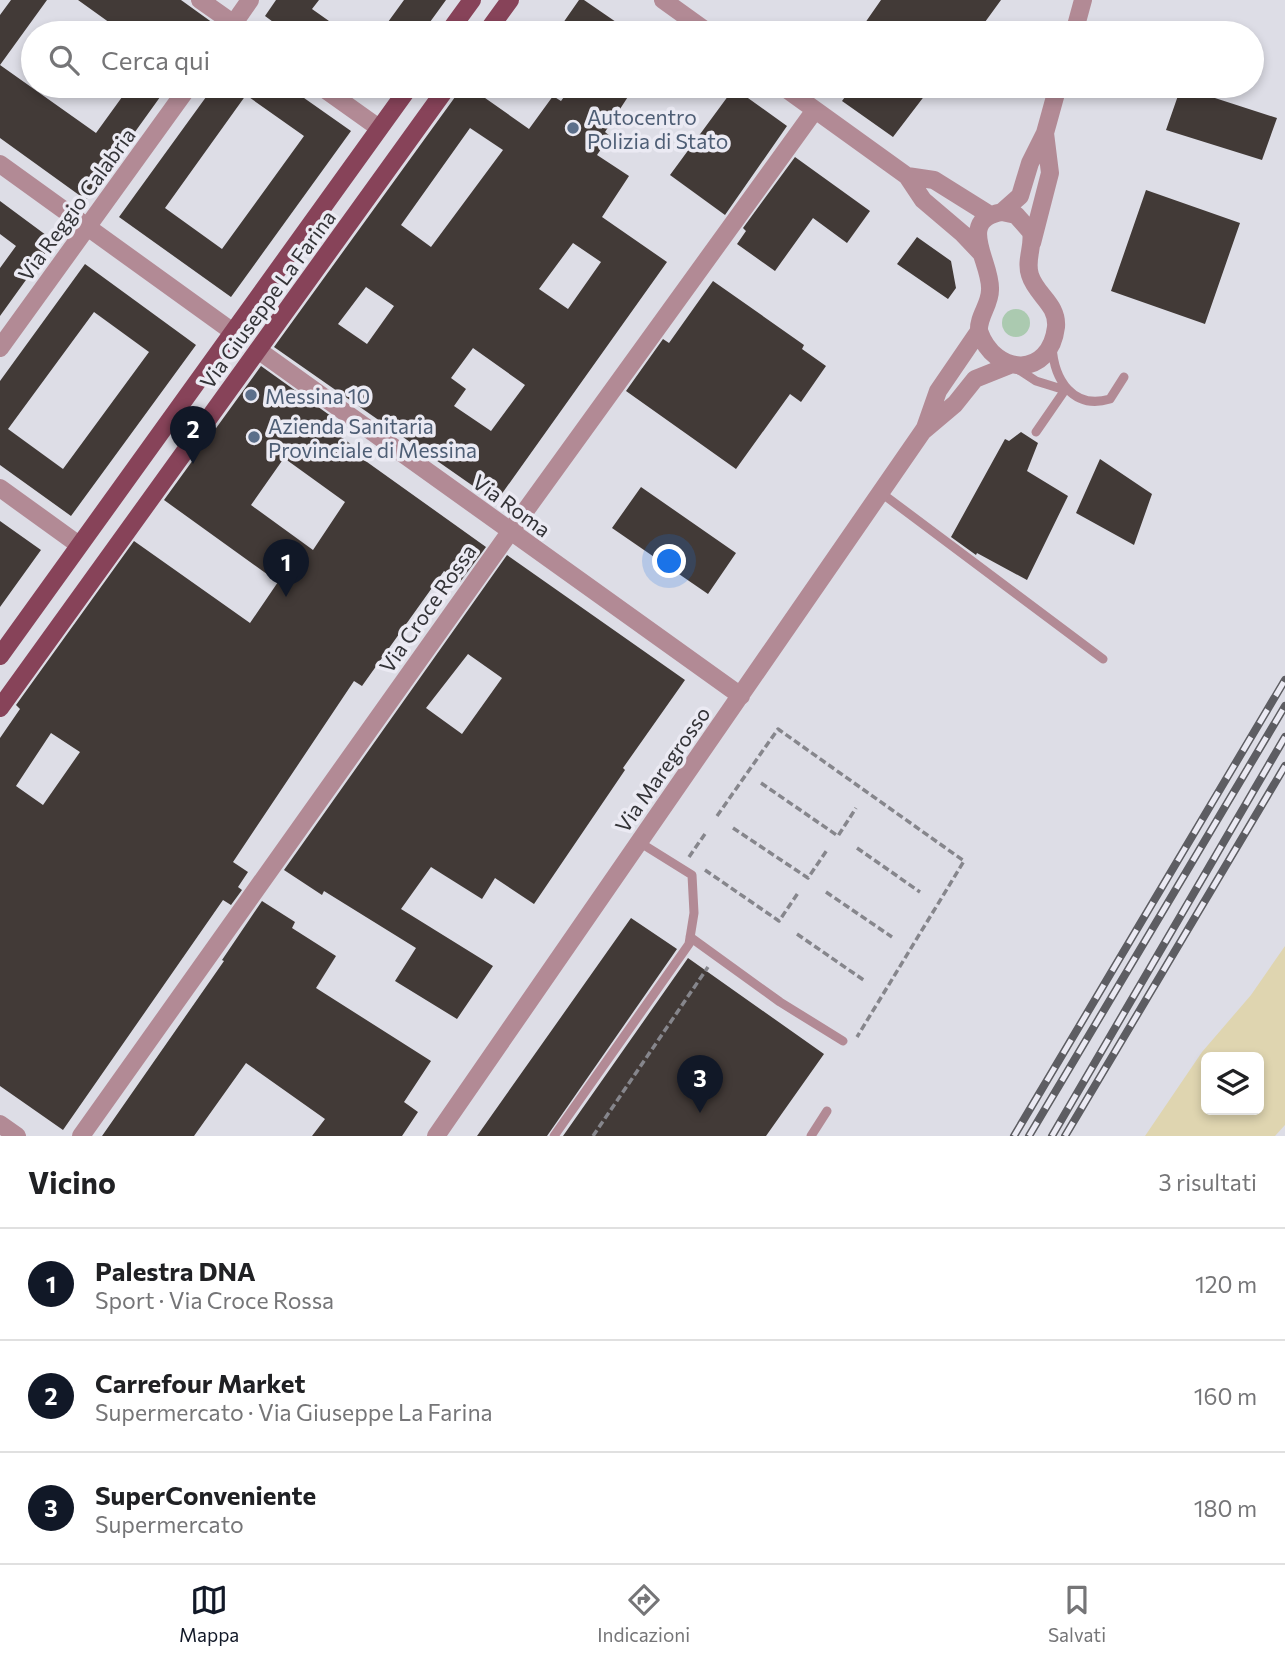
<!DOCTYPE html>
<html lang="it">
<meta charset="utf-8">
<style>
:root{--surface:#fff;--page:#f6f6f6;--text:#202124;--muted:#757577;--line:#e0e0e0;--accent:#111827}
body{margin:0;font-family:Commissioner,sans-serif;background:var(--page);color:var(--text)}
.controls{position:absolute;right:21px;bottom:21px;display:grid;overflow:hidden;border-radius:10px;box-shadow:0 4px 10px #0003}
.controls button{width:63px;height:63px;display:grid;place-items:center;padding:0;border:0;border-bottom:2px solid var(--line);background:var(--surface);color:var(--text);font:35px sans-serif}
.you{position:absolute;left:670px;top:562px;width:24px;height:24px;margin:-18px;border:5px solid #fff;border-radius:50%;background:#1a73e8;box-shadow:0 0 0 10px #1a73e833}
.badge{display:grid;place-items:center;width:46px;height:46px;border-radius:50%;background:var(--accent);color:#fff;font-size:23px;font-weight:700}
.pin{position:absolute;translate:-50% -58px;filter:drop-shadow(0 2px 4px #0008)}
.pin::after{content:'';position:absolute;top:37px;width:24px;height:21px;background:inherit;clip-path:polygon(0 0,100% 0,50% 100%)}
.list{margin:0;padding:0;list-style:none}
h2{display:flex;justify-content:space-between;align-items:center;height:91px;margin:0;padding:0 28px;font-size:30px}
h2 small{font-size:23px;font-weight:400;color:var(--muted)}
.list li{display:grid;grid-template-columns:46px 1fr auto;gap:21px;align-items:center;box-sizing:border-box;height:112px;padding:0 28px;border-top:2px solid var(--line)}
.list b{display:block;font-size:26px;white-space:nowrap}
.list p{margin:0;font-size:23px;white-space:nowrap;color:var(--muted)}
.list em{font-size:23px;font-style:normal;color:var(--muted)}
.icon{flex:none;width:38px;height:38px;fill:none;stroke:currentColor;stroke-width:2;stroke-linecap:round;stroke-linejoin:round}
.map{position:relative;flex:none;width:1285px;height:1136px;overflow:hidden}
.search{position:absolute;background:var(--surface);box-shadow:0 4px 10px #0003;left:21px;right:21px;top:21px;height:77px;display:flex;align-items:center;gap:18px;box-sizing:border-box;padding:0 24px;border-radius:38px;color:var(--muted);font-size:26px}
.sheet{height:427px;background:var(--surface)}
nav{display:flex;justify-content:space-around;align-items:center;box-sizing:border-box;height:98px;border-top:2px solid var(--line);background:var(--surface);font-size:19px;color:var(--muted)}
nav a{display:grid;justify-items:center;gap:4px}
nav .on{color:var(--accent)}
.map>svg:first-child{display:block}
.green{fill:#abcab0}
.sand{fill:#dfd5b0;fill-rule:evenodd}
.building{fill:#423a37;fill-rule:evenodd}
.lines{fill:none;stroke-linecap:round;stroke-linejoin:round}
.path{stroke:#86868c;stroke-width:3.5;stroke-dasharray:7 3.5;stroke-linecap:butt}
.lane{stroke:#b28a95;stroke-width:9}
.street{stroke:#b28a95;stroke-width:18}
.primary{stroke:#874359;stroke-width:18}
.rail-casing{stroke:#5d5d62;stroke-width:8}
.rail{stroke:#ebeaf3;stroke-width:5;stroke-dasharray:16;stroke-linecap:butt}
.service-dot{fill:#5c6f8a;stroke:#ebeaf3;stroke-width:2.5}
.labels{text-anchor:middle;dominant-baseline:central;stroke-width:7;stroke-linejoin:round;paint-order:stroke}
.service-label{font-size:21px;fill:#4e5e75;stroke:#ebeaf3;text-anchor:start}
.street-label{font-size:21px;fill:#333337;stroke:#ebeaf3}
</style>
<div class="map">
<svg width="1285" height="1136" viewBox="0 0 1285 1136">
<rect width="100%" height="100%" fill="#dddde6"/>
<path class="green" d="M1002 323a14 14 0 1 1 28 0a14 14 0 1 1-28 0Z"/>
<path class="sand" d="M 1285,946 L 1285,1125 L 1275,1136 L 1145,1136 L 1202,1052 L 1251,995 ZM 1206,1057 L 1259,1057 L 1259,1110 L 1206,1110 Z"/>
<path class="building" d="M 11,0 L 47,0 L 0,65 L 96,133 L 130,86 L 168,86 L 86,200 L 0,138 L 0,15 Z
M 78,0 L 181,0 L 213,23 L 205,33 L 124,33 Z
M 276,0 L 319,0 L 312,9 L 346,33 L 288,33 L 265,16 Z
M 404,0 L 446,0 L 422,33 L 380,33 Z
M 579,0 L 584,0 L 632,33 L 556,33 Z
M 881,0 L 1001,0 L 977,33 L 858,33 Z
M 214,86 L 287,86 L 351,131 L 231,297 L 119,217 ZM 246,95 L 304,136 L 222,249 L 165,208 Z
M 463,86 L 468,86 L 529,129 L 553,96 L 561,101 L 572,86 L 635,86 L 605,132 L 610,136 L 597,155 L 629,176 L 602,217 L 667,262 L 496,502 L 274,347 ZM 470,128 L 503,150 L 431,247 L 401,225 ZM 573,243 L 601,262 L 568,309 L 539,289 ZM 366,287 L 394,306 L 367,344 L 338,324 ZM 473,348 L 525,385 L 491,431 L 454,406 L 466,389 L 451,378 Z
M 853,86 L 932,86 L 893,137 L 842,101 Z
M 1181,87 L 1277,118 L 1262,160 L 1166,130 Z
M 734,88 L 787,126 L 725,215 L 670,175 Z
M 795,157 L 870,211 L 847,243 L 813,218 L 775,271 L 737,244 L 746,231 L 743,228 Z
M 1146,190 L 1240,223 L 1205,324 L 1111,291 Z
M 0,201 L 54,241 L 0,316 L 0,268 L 16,246 L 0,234 Z
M 917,237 L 951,261 L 956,288 L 948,299 L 897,264 Z
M 85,264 L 196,345 L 71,516 L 0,465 L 0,381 ZM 94,312 L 149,352 L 63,469 L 8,429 Z
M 713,281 L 804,345 L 802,349 L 826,366 L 801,402 L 790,394 L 736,469 L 626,391 L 663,339 L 669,343 Z
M 261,366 L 335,419 L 329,428 L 356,448 L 353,452 L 486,547 L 460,582 L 444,571 L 362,686 L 354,681 L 233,862 L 248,872 L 238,887 L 242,890 L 231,905 L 223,900 L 63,1130 L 0,1086 L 0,738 L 20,709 L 16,705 L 134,541 L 250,623 L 278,582 L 164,500 ZM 284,458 L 345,502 L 313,550 L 251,505 ZM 51,733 L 80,752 L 43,805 L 16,786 Z
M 1021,432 L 1038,443 L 1027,471 L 1068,496 L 1027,580 L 977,553 L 976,555 L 951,537 L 1005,439 L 1009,441 Z
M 1100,459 L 1152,494 L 1134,545 L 1076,513 Z
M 641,487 L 736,553 L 708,594 L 612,528 Z
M 0,521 L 41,550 L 0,607 Z
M 507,555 L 685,680 L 623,768 L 625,770 L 534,904 L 495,878 L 482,899 L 431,867 L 401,909 L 493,966 L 457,1019 L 395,981 L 416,948 L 324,891 L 322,895 L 284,870 ZM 468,654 L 502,678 L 462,734 L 426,708 Z
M 262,901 L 295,922 L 292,928 L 336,956 L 316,988 L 431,1061 L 404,1102 L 418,1112 L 402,1136 L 312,1136 L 325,1119 L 246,1063 L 194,1136 L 102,1136 L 224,961 L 222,960 Z
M 631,918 L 677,949 L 547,1136 L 477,1136 Z
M 688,958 L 824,1054 L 766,1136 L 563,1136 Z"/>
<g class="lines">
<path class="path" d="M 761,783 L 838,836 L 856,808
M 717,816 L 778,729 L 964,861 L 857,1037
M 733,828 L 808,878 L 827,850
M 857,848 L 920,892
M 689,857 L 707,831
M 705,870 L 779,921 L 798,893
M 826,892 L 892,937
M 797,934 L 865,981
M 593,1136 L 708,967"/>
<path class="lane" d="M 1052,346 C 1054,380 1073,410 1110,399 L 1124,377
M 1016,368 L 1036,381 L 1065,390 L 1036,432
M 880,492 L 1103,659
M 690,937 L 780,1002 L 843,1041
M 554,1136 L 689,944 L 694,913 L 692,875 L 639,842
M 811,1136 L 827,1111"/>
<path class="street" d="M 200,0 L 247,33
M 663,0 L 709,33
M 227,33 L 250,0
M 1074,33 L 1083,0
M 320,86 L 379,128
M 782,86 L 907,176 L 923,200 L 963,234 L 981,253
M 0,164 L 233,332
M 907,176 L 934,180 L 990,215
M 1002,212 L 1016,215 L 1031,232 C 1034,246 1025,260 1030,275 C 1036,295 1058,304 1056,327 C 1050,378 995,377 979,331 C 978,316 990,305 990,290 C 992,263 955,220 1002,212 Z
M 1002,212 L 1020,196 L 1030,163 L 1045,133 L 1058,86
M 1032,243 L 1050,173 L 1045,133
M 0,348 L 189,86
M 258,350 L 741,696
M 925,428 L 938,391 L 979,331
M 0,488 L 79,545
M 0,1124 L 17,1136
M 81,1136 L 510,532 L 815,110
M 436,1136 L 923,431 L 955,404 L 975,379 L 1010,365"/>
<path class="primary" d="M 448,33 L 472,0
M 486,33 L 510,0
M 0,656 L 410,86
M 0,708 L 448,86"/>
<defs>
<path id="rail" d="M 1014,1136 L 1285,680
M 1029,1136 L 1285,706
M 1052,1136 L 1285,737
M 1065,1136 L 1285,766"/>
</defs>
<use href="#rail" class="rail-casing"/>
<use href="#rail" class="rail"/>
</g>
<g class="service-dot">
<circle cx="573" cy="128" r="7"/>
<circle cx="251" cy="395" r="7"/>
<circle cx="254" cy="437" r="7"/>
</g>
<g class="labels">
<g class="service-label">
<text x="587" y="116">Autocentro<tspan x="587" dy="24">Polizia di Stato</tspan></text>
<text x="265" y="395">Messina 10</text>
<text x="268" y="425">Azienda Sanitaria<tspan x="268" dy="24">Provinciale di Messina</tspan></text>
</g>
<g class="street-label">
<text transform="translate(76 204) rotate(-54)">Via Reggio Calabria</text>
<text transform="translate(267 299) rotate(-54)">Via Giuseppe La Farina</text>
<text transform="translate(512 505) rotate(36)">Via Roma</text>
<text transform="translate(427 608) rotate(-55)">Via Croce Rossa</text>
<text transform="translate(662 769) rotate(-55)">Via Maregrosso</text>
</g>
</g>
</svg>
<div class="controls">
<button><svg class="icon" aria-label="layers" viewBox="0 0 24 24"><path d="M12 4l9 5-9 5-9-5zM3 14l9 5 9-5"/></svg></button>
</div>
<div class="you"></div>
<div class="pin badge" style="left:286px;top:597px">1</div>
<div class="pin badge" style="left:193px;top:464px">2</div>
<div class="pin badge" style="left:700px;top:1113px">3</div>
<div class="search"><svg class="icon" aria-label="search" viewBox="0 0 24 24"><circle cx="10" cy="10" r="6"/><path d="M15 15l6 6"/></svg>Cerca qui</div>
</div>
<section class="sheet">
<h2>Vicino<small>3 risultati</small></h2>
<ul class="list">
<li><span class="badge">1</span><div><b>Palestra DNA</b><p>Sport · Via Croce Rossa</p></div><em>120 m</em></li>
<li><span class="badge">2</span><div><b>Carrefour Market</b><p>Supermercato · Via Giuseppe La Farina</p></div><em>160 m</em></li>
<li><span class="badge">3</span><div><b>SuperConveniente</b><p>Supermercato</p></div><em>180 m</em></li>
</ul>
</section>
<nav>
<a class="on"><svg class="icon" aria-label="map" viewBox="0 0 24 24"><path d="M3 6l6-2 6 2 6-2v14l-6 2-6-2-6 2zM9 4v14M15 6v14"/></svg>Mappa</a>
<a><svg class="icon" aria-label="directions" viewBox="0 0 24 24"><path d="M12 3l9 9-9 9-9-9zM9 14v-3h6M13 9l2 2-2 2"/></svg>Indicazioni</a>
<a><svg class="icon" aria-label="saved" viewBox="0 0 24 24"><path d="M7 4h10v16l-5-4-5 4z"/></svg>Salvati</a>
</nav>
